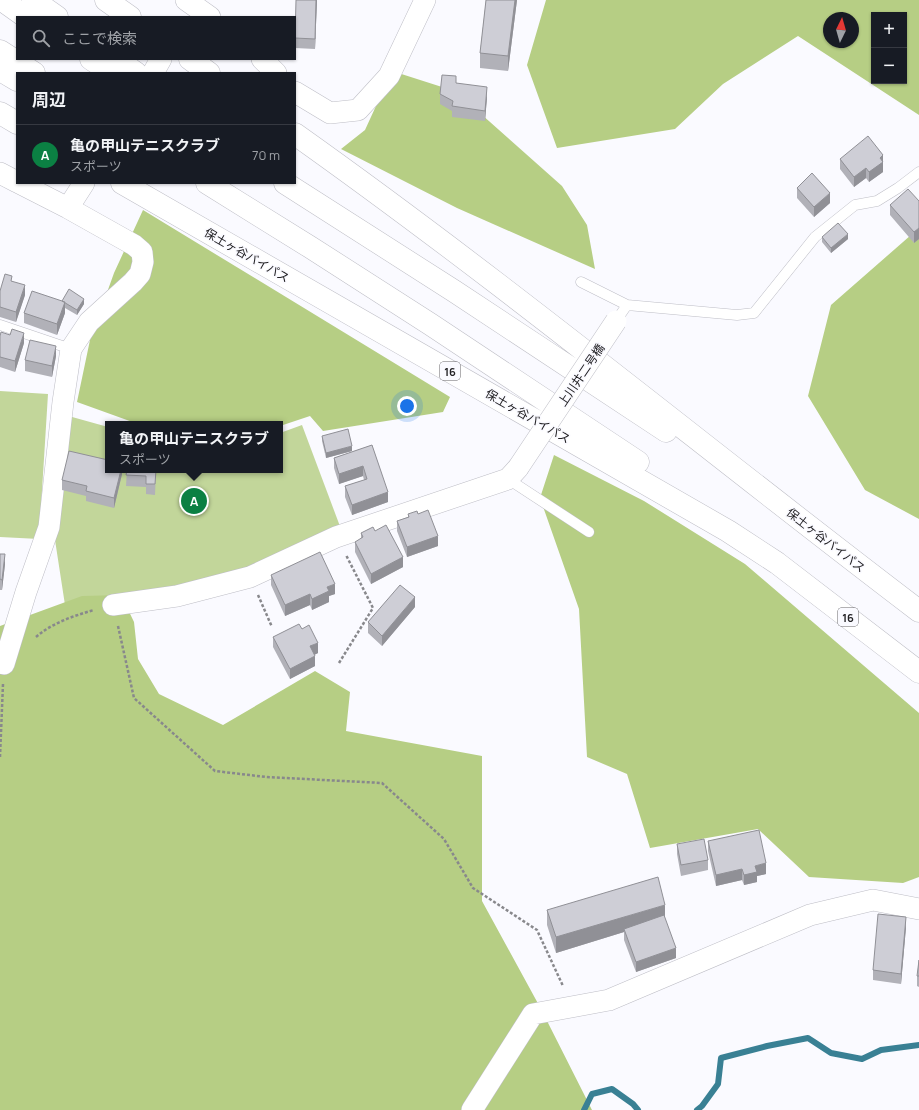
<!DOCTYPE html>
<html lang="ja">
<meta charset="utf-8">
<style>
:root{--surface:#171b24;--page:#20242c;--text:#f1f3f6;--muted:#9ea1a6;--line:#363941;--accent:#0b8043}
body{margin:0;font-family:Manrope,"Noto Sans JP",sans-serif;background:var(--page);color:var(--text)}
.controls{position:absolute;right:12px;top:12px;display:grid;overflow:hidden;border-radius:0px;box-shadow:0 1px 3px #0004}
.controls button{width:36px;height:36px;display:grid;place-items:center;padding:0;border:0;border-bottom:1px solid var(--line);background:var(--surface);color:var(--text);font:20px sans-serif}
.compass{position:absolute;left:823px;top:12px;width:36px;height:36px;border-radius:50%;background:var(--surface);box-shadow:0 1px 3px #0004;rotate:5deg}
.you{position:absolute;left:407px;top:406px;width:14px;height:14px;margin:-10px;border:3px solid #fff;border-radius:50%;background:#1a73e8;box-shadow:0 0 0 6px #1a73e833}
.badge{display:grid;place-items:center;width:26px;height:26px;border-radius:50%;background:var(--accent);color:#fff;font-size:13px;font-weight:700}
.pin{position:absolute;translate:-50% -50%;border:2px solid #fff;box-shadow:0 1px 4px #0006}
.popup{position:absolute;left:105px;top:421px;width:178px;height:52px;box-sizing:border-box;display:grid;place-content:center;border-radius:0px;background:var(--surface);filter:drop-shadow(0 1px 3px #0005);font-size:13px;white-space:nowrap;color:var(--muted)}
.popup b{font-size:15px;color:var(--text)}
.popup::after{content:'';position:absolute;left:50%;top:100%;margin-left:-8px;border:8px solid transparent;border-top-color:var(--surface)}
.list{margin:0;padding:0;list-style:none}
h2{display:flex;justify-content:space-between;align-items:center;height:52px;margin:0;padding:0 16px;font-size:17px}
h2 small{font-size:13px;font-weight:400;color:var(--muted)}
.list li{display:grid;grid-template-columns:26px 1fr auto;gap:12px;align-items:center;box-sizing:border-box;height:60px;padding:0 16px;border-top:1px solid var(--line)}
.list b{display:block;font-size:15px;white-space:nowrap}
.list p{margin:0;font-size:13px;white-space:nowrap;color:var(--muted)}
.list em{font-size:13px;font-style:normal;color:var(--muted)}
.icon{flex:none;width:22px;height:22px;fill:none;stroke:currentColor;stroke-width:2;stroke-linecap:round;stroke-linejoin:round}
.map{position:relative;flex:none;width:919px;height:1110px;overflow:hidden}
.search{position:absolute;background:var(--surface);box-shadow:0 1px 3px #0004;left:16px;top:16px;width:280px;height:44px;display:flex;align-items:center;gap:10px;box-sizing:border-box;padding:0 14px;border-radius:0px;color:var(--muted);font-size:15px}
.panel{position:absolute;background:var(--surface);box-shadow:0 1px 3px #0004;left:16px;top:72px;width:280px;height:112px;border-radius:0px}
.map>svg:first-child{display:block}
.green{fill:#c2d69a}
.forest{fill:#b6ce84;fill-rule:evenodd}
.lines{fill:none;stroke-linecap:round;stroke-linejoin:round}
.stream{stroke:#398094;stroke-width:6}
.service-casing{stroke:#bebec6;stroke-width:11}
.minor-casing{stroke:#bebec6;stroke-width:22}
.motorway-casing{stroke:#bebec6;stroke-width:23}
.path{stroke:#88888c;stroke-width:2.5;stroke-dasharray:3 2;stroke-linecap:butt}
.service{stroke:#fff;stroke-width:10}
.minor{stroke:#fff;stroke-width:21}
.motorway{stroke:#fff;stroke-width:22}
.minor-bridge-casing{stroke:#bebec6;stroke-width:22;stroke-linecap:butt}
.minor-bridge{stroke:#fff;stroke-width:21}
.wall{fill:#b1b1b8}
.shaded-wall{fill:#909096}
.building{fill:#ceced6;stroke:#909096}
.labels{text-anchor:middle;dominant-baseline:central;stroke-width:3;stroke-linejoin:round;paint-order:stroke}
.shield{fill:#fafaff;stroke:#646366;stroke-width:1}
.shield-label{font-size:11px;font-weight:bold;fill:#232225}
.street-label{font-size:12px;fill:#232225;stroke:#fafaff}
</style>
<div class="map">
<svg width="919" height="1110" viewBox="0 0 919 1110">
<rect width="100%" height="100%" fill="#fafaff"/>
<path class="green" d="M 0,391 L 48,394 L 39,539 L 0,537 Z
M 65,415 L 108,427 L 108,470 L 175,470 L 175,472 L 179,470 L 280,470 L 280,433 L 302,425 L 341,529 L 247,569 L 193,586 L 65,605 L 55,540 Z"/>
<path class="forest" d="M 546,0 L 919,0 L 919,115 L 798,36 L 723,84 L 675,129 L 557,148 L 527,65 ZM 874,15 L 904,15 L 904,81 L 874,81 ZM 829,18 L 853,18 L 853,42 L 829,42 Z
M 392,71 L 442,87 L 472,106 L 562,186 L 587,225 L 595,269 L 457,208 L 341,149 L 365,130 Z
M 143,210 L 450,397 L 443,412 L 323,431 L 310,416 L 280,426 L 280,424 L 138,424 L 77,402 L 90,340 L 114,273 Z
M 919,228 L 919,519 L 865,490 L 808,396 L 831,305 Z
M 554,455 L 644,501 L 745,564 L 919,713 L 919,877 L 903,883 L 809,877 L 758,829 L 650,848 L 627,774 L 587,757 L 579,609 L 540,498 Z
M 121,595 L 134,622 L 138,659 L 159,694 L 223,725 L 315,671 L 350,692 L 346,731 L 482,756 L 482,901 L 541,1009 L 592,1110 L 0,1110 L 0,626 L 82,596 Z"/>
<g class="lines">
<path class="stream" d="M 584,1110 L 592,1094 L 612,1089 L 633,1104 L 638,1110
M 697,1110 L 702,1106 L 718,1084 L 721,1058 L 767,1046 L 808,1038 L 831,1053 L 862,1059 L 881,1050 L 919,1045"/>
<defs>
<path id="service" d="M 581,282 L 627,305
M 616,321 L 627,305 L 737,315 L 754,313 L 815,237 L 855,205 L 877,201 L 898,188 L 919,172
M 0,325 L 71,349
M 508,479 L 589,532"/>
<path id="minor" d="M 186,0 L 210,17
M 262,59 L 276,73
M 153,73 L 161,59
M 295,92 L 330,113 L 358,110 L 389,76 L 425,0
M 0,173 L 17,182
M 19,183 L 68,208
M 113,605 L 177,596 L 250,577 L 336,537 L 508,479 L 518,468
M 4,664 L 26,592 L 49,527 L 63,402 L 71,349 L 89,322 L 133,282 L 140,274 L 143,262 L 142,252 L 134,245 L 68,208 L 84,183
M 472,1110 L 533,1014 L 609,1000 L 810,915 L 873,900 L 919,909"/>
<path id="motorway" d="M 2,0 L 26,17
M 33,0 L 57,17
M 106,0 L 130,17
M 0,51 L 34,73
M 91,59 L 112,73
M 116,59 L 136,73
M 190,59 L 209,73
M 0,70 L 17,80
M 0,113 L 17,123
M 295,134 C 509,286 711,453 919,611
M 122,183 L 728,531 L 777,563 L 919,672
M 207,183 L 310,247 L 430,324 L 638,462
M 285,183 L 454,291 L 666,431"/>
</defs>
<use href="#service" class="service-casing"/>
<use href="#minor" class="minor-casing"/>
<use href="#motorway" class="motorway-casing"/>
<path class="path" d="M 258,595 L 272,627
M 118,626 L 134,698 L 215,771 L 266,777 L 382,783 L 444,839 L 473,888 L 537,930 L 563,986
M 36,637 C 52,623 73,616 94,610
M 339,663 L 373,608 L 346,555
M 0,757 L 3,684"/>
<use href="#service" class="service"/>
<use href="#minor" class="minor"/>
<use href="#motorway" class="motorway"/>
<defs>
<path id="minor-bridge" d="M 518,468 L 616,321"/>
</defs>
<use href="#minor-bridge" class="minor-bridge-casing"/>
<use href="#minor-bridge" class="minor-bridge"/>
</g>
<path class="wall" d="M 317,0 L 315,49 L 295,48 L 295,36 Z
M 486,0 L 517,0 L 508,71 L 480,68 L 480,53 Z
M 456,83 L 487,97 L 485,121 L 452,117 L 452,111 L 440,104 L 440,94 Z
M 840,159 L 883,165 L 883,172 L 869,182 L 866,178 L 854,187 L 840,169 Z
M 797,188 L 830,203 L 814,217 L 797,198 Z
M 919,201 L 919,239 L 914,243 L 890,215 L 890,205 Z
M 822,237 L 848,239 L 831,253 L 822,242 Z
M 12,281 L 25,295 L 16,322 L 0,317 L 0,291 Z
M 62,301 L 84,304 L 77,315 L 65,308 L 65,313 L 57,335 L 24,323 L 24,313 Z
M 10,335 L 24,343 L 15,372 L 0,367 L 0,336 Z
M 56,356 L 52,377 L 25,371 L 25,360 Z
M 322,436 L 352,451 L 326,458 L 322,441 Z
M 372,445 L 388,502 L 352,515 L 345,497 L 345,486 L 364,480 L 363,476 L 339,484 L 334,468 L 334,458 Z
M 122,470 L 122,474 L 114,508 L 86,501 L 86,496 L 62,490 L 62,480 Z
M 127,470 L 156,470 L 155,495 L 146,494 L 146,487 L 126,486 Z
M 408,514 L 418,514 L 438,546 L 407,557 L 397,531 L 397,521 L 408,517 Z
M 375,531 L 403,567 L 371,584 L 355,552 L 355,542 L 361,539 L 361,533 Z
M 0,554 L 5,564 L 2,590 L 0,590 Z
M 271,575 L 335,594 L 329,596 L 329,602 L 312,610 L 310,605 L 285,616 L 271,585 Z
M 415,607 L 382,646 L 368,633 L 368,622 Z
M 302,629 L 318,653 L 314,655 L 315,666 L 290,679 L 273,647 L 273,637 Z
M 708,841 L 766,874 L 757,876 L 757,882 L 744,885 L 742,880 L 716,886 L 708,851 Z
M 677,844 L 708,860 L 708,870 L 681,876 L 677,854 Z
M 547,910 L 665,919 L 676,958 L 636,972 L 624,940 L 624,932 L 556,953 L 547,925 Z
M 906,927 L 901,984 L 873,980 L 873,970 Z
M 919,960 L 919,987 L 917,986 L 917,976 Z"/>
<path class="shaded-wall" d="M 316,0 L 317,0 L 315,49 L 315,39 Z
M 515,0 L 517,0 L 508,71 L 508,56 Z
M 487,87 L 487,97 L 485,121 L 485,111 Z
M 883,155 L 883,172 L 869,182 L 869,172 L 880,158 Z
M 866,168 L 866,178 L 854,187 L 854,177 Z
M 830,193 L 830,203 L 814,217 L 814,207 Z
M 919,228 L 919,239 L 914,243 L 914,232 Z
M 848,234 L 848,239 L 831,253 L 831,248 Z
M 25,285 L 25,295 L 16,322 L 16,312 Z
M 84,299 L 84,304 L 77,315 L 77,310 Z
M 65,302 L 65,313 L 57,335 L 57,324 Z
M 24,333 L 24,343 L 15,372 L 15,361 Z
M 56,346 L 56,356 L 52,377 L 52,366 Z
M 352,446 L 352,451 L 326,458 L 326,453 Z
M 363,466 L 363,476 L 339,484 L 339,474 Z
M 121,470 L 122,470 L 122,474 L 114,508 L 114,498 Z
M 388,492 L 388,502 L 352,515 L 352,505 Z
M 438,536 L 438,546 L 407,557 L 407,547 Z
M 5,554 L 5,564 L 2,590 L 2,580 Z
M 403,557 L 403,567 L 371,584 L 371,574 Z
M 335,584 L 335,594 L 329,596 L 329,602 L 312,610 L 312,599 L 327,587 Z
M 310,594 L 310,605 L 285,616 L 285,605 Z
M 415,597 L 415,607 L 382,646 L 382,636 Z
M 318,643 L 318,653 L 310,657 L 310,646 Z
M 315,656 L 315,666 L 290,679 L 290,669 Z
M 766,863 L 766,874 L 757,876 L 757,882 L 744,885 L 744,875 L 755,866 Z
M 742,869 L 742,880 L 716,886 L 716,875 Z
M 665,905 L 665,920 L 624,929 L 624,932 L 556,953 L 556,937 Z
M 906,917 L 906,927 L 901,984 L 901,974 Z
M 676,948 L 676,958 L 636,972 L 636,962 Z"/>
<path class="building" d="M 296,0 L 316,0 L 315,39 L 295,38 Z
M 486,0 L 515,0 L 508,56 L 480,53 Z
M 442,75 L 456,76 L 456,83 L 487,87 L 485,111 L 452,106 L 453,101 L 440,94 Z
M 868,136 L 883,155 L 880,158 L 883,162 L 869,172 L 866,168 L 854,177 L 840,159 Z
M 812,173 L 830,193 L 814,207 L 797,188 Z
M 908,189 L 919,201 L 919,228 L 914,232 L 890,205 Z
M 838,223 L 848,234 L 831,248 L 822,237 Z
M 5,274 L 12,276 L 11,281 L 25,285 L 16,312 L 0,307 L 0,291 Z
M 69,289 L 84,299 L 77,310 L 62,301 Z
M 32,291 L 65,302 L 57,324 L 24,313 Z
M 12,329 L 24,333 L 15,361 L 0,357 L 0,336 L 1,332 L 10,335 Z
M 30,340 L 56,346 L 52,366 L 25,360 Z
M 348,429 L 352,446 L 326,453 L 322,436 Z
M 372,445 L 388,492 L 352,505 L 345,486 L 367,479 L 363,466 L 339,474 L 334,458 Z
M 69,451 L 108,460 L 108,470 L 121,470 L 114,498 L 86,491 L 87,486 L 62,480 Z
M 127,470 L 156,470 L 155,484 L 146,484 L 146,476 L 126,475 Z
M 428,510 L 438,536 L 407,547 L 397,521 L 409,517 L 408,514 L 417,511 L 418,514 Z
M 386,525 L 403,557 L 371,574 L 355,542 L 363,537 L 361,533 L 373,527 L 375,531 Z
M 320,552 L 335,584 L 327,587 L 329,591 L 312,599 L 310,594 L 285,605 L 271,575 Z
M 0,554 L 5,554 L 2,580 L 0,579 Z
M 400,585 L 415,597 L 382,636 L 368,622 Z
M 299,624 L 302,629 L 309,625 L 318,643 L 310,646 L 315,656 L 290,669 L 273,637 Z
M 759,830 L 766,863 L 755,866 L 757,872 L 744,875 L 742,869 L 716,875 L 708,841 Z
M 704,839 L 708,860 L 681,865 L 677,844 Z
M 658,877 L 665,905 L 556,937 L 547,910 Z
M 878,914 L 906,917 L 901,974 L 873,970 Z
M 664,915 L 676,948 L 636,962 L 624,929 Z
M 919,960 L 919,976 L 917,976 Z"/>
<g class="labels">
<g class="shield">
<rect x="440" y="362" width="20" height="18" rx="3"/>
<rect x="838" y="608" width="20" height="18" rx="3"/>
</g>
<g class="shield-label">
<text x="450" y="371">16</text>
<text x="848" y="617">16</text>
</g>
<g class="street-label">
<text transform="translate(247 255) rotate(30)">保土ヶ谷バイパス</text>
<text transform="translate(581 375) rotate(-56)">上川井二号橋</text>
<text transform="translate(528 416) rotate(30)">保土ヶ谷バイパス</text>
<text transform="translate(826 540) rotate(38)">保土ヶ谷バイパス</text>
</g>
</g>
</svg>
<div class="controls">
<button>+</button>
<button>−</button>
</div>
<svg class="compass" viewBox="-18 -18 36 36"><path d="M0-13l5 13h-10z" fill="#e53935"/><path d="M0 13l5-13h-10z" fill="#9ea1a6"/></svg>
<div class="you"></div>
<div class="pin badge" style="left:194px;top:501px">A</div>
<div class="popup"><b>亀の甲山テニスクラブ</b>スポーツ</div>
<div class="search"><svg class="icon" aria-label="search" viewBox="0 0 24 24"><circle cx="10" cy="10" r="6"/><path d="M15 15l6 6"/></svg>ここで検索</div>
<section class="panel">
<h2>周辺<small></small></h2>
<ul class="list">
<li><span class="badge">A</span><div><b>亀の甲山テニスクラブ</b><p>スポーツ</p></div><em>70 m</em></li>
</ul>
</section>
</div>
